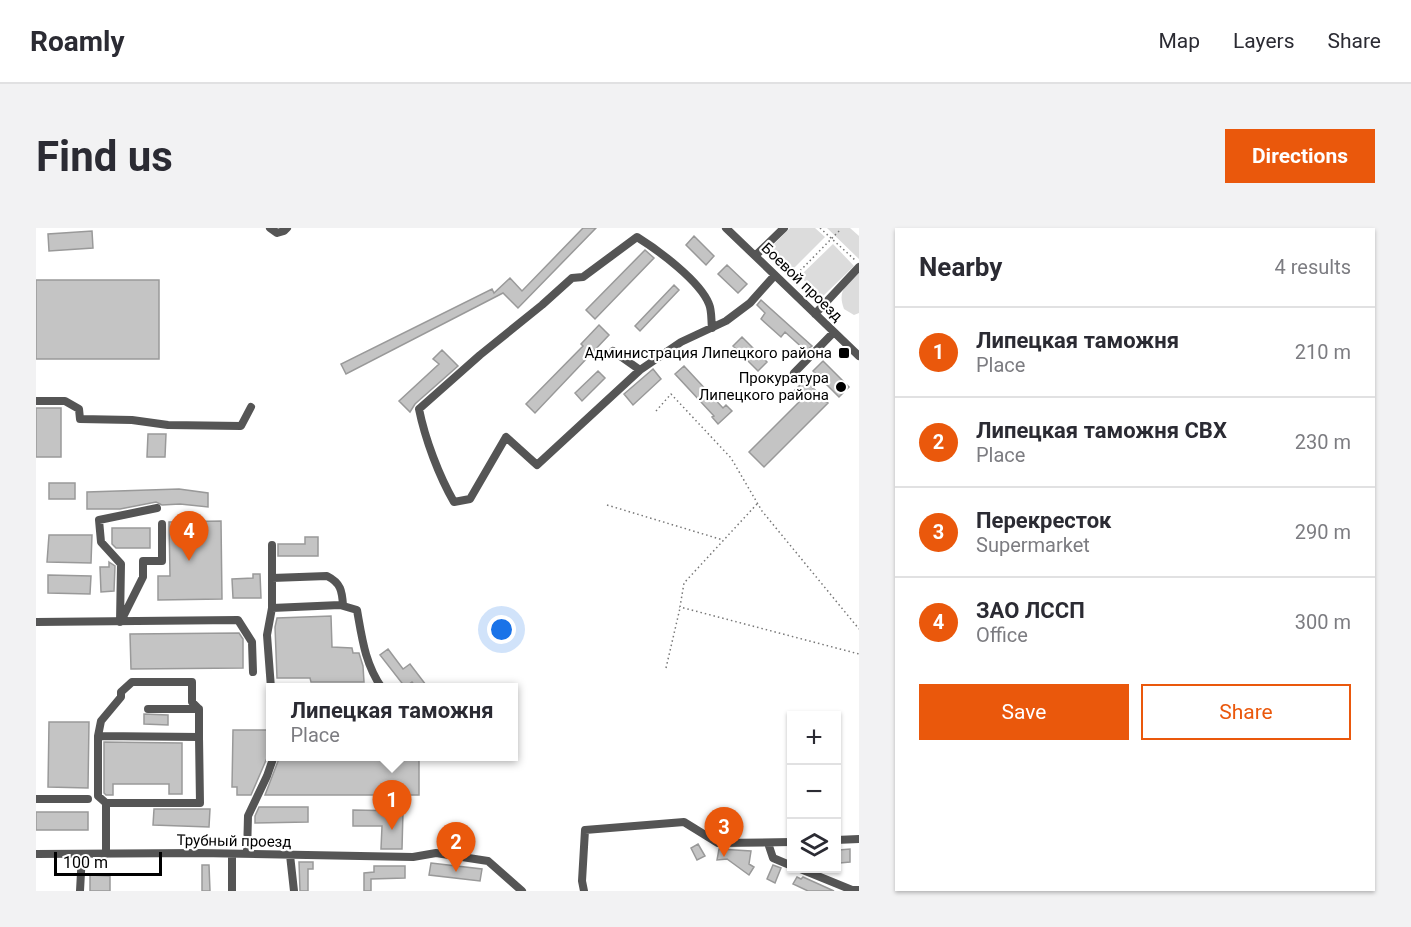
<!DOCTYPE html>
<meta charset="utf-8">
<style>
:root{--surface:#fff;--page:#f2f2f3;--text:#2b2b33;--muted:#7c7c81;--line:#e1e1e2;--accent:#ea580c}
body{margin:0;font-family:Roboto,sans-serif;background:var(--page);color:var(--text)}
.controls{position:absolute;right:18px;bottom:18px;display:grid;overflow:hidden;border-radius:0px;box-shadow:0 2px 4px #0004}
.controls button{width:54px;height:54px;display:grid;place-items:center;padding:0;border:0;border-bottom:2px solid var(--line);background:var(--surface);color:var(--text);font:30px sans-serif}
.scale{position:absolute;left:18px;bottom:15px;width:108px;box-sizing:border-box;padding-left:6px;border:3px solid #000;border-top:0;font-size:16px;line-height:21px;white-space:nowrap;color:#000;-webkit-text-stroke:4px #fff;paint-order:stroke}
.you{position:absolute;left:466px;top:402px;width:21px;height:21px;margin:-15px;border:4px solid #fff;border-radius:50%;background:#1a73e8;box-shadow:0 0 0 9px #1a73e833}
.badge{display:grid;place-items:center;width:39px;height:39px;border-radius:50%;background:var(--accent);color:#fff;font-size:20px;font-weight:700}
.pin{position:absolute;translate:-50% -50px;filter:drop-shadow(0 2px 3px #0008)}
.pin::after{content:'';position:absolute;top:32px;width:21px;height:18px;background:inherit;clip-path:polygon(0 0,100% 0,50% 100%)}
.popup{position:absolute;left:230px;top:455px;width:252px;height:78px;box-sizing:border-box;display:grid;place-content:center;border-radius:0px;background:var(--surface);filter:drop-shadow(0 2px 4px #0005);font-size:20px;white-space:nowrap;color:var(--muted)}
.popup b{font-size:22px;color:var(--text)}
.popup::after{content:'';position:absolute;left:50%;top:100%;margin-left:-12px;border:12px solid transparent;border-top-color:var(--surface)}
.list{margin:0;padding:0;list-style:none}
h2{display:flex;justify-content:space-between;align-items:center;height:78px;margin:0;padding:0 24px;font-size:26px}
h2 small{font-size:20px;font-weight:400;color:var(--muted)}
.list li{display:grid;grid-template-columns:39px 1fr auto;gap:18px;align-items:center;box-sizing:border-box;height:90px;padding:0 24px;border-top:2px solid var(--line)}
.list b{display:block;font-size:22px;white-space:nowrap}
.list p{margin:0;font-size:20px;white-space:nowrap;color:var(--muted)}
.list em{font-size:20px;font-style:normal;color:var(--muted)}
.actions{display:flex;gap:12px;padding:18px 24px}
.actions a{flex:1;padding:14px 0;border:2px solid var(--accent);border-radius:0px;text-align:center;font-size:21px;color:var(--accent)}
.actions .main{background:var(--accent);color:#fff}
.icon{flex:none;width:33px;height:33px;fill:none;stroke:currentColor;stroke-width:2;stroke-linecap:round;stroke-linejoin:round}
.map{position:relative;flex:none;width:823px;height:663px;overflow:hidden;border-radius:0px}
header{display:flex;align-items:center;gap:36px;box-sizing:border-box;height:84px;padding:0 30px;background:var(--surface);border-bottom:2px solid var(--line)}
header strong{font-size:28px}
nav{display:flex;gap:33px;margin-inline-start:auto;font-size:21px}
.intro{display:flex;align-items:center;justify-content:space-between;box-sizing:border-box;height:144px;padding:0 36px}
h1{margin:0;font-size:42px}
.button{padding:15px 27px;border-radius:0px;background:var(--accent);color:#fff;font-size:21px;font-weight:700}
main{display:flex;gap:36px;padding:0 36px}
aside{flex:1;background:var(--surface);border-radius:0px;box-shadow:0 2px 4px #0004}
.map>svg:first-child{display:block}
.green{fill:#dcdcdc}
.building{fill:#c4c4c4;stroke:#999;stroke-width:1.5}
.lines{fill:none;stroke-linecap:round;stroke-linejoin:round}
.path{stroke:#777;stroke-width:1.5;stroke-dasharray:1.5 3;stroke-linecap:butt}
.minor{stroke:#555;stroke-width:8}
.poi-dot{fill:#000;stroke:#fff;stroke-width:2}
.labels{text-anchor:middle;dominant-baseline:central;stroke-width:4.5;stroke-linejoin:round;paint-order:stroke}
.street-label{font-size:15px;fill:#000;stroke:#fff}
.poi-label{font-size:15px;fill:#000;stroke:#fff;text-anchor:end}
</style>
<header>
<strong>Roamly</strong>
<nav><a>Map</a><a>Layers</a><a>Share</a></nav>
</header>
<div class="intro"><h1>Find us</h1><a class="button">Directions</a></div>
<main>
<div class="map">
<svg width="823" height="663" viewBox="0 0 823 663">
<rect width="100%" height="100%" fill="#fff"/>
<path class="green" d="M 754,0 L 779,0 L 789,9 L 756,42 L 734,20 Z
M 791,0 L 814,0 L 823,8 L 823,31 Z
M 797,16 L 818,38 L 785,70 L 764,48 Z
M 823,44 L 823,85 L 818,87 L 808,81 C 801,62 810,58 823,44 Z"/>
<path class="building" d="M 547,0 L 560,0 L 482,80 L 467,65 L 310,146 L 305,136 L 456,61 L 458,65 L 474,50 L 486,63 Z
M 56,3 L 57,20 L 13,23 L 12,6 Z
M 658,8 L 678,28 L 670,37 L 650,17 Z
M 609,22 L 618,30 L 559,91 L 550,82 Z
M 691,37 L 711,56 L 702,65 L 682,46 Z
M 0,52 L 123,52 L 123,131 L 0,131 Z
M 638,57 L 643,62 L 604,103 L 599,98 Z
M 725,72 L 776,118 L 770,123 L 749,104 L 745,109 L 725,91 L 729,85 L 721,77 Z
M 563,97 L 573,107 L 499,185 L 490,176 L 547,118 L 545,116 Z
M 706,109 L 731,134 L 722,143 L 697,118 Z
M 406,122 L 422,138 L 379,176 L 374,184 L 363,173 L 403,136 L 397,131 Z
M 787,133 L 813,159 L 803,169 L 777,143 Z
M 648,138 L 687,180 L 690,177 L 696,183 L 682,196 L 676,189 L 678,188 L 639,146 Z
M 617,141 L 625,151 L 597,177 L 588,166 Z
M 562,143 L 569,150 L 546,173 L 539,165 Z
M 769,152 L 792,175 L 728,239 L 713,224 L 766,171 L 758,163 Z
M 0,180 L 25,180 L 25,229 L 0,229 Z
M 112,206 L 130,206 L 129,229 L 111,229 Z
M 13,255 L 39,255 L 39,271 L 13,271 Z
M 143,261 L 172,265 L 172,279 L 144,276 L 126,277 L 120,274 L 84,281 L 51,281 L 51,264 Z
M 185,293 L 186,371 L 122,372 L 122,348 L 134,348 L 133,294 Z
M 76,300 L 114,300 L 114,320 L 80,320 L 76,316 Z
M 13,307 L 56,307 L 55,335 L 11,334 Z
M 269,309 L 282,309 L 282,328 L 242,328 L 242,316 L 269,316 Z
M 73,334 L 79,338 L 78,363 L 65,364 L 64,339 L 73,339 Z
M 217,346 L 224,346 L 225,370 L 197,370 L 196,351 L 217,350 Z
M 12,347 L 55,348 L 54,366 L 12,365 Z
M 295,388 L 296,419 L 316,420 L 317,425 L 323,425 L 327,438 L 328,454 L 275,454 L 274,450 L 241,450 L 239,399 L 241,390 Z
M 203,405 L 207,411 L 207,440 L 95,441 L 94,406 Z
M 352,421 L 367,441 L 374,436 L 390,457 L 386,459 L 380,459 L 376,454 L 369,459 L 344,427 Z
M 108,486 L 132,487 L 132,497 L 108,496 Z
M 13,494 L 53,494 L 52,560 L 12,559 Z
M 197,502 L 234,502 L 234,523 L 215,567 L 201,567 L 201,559 L 196,559 Z
M 68,514 L 146,515 L 146,566 L 133,566 L 133,556 L 77,556 L 77,567 L 70,567 L 68,565 Z
M 244,528 L 383,528 L 383,567 L 229,567 Z
M 223,579 L 272,579 L 272,594 L 219,595 L 219,588 Z
M 118,581 L 174,581 L 173,599 L 117,597 Z
M 317,582 L 367,583 L 366,621 L 345,621 L 346,598 L 317,598 Z
M 0,584 L 52,584 L 52,602 L 0,602 Z
M 662,616 L 669,628 L 661,632 L 655,620 Z
M 683,621 L 715,623 L 713,636 L 718,639 L 713,647 L 691,631 L 681,632 Z
M 814,621 L 814,634 L 804,635 L 803,622 Z
M 263,634 L 277,634 L 277,641 L 272,641 L 272,663 L 264,663 Z
M 395,635 L 446,641 L 444,653 L 393,647 Z
M 166,637 L 173,637 L 174,663 L 166,663 Z
M 737,637 L 745,640 L 739,655 L 731,651 Z
M 338,638 L 369,638 L 369,650 L 335,651 L 335,663 L 328,663 L 328,645 L 338,644 Z
M 54,647 L 74,648 L 74,663 L 54,663 Z
M 761,649 L 765,651 L 767,649 L 798,663 L 772,663 L 757,656 Z"/>
<g class="lines">
<path class="path" d="M 784,0 L 819,32
M 758,49 L 805,1
M 620,183 L 635,166 L 695,230 L 726,283 L 823,401
M 721,276 L 648,355 L 644,379 L 823,426
M 571,277 L 687,312
M 630,440 L 644,380"/>
<path class="minor" d="M 234,0 L 241,5 L 248,3 L 251,0
M 690,0 L 823,128
M 719,28 L 748,0
M 779,86 L 823,39
M 577,123 L 604,142 L 645,114 L 690,93 L 714,75 L 739,47
M 604,142 L 501,237 L 470,209 L 434,271 L 418,274 C 403,248 389,211 383,181 L 444,127 L 506,77 L 536,50 L 547,49 L 601,9 C 622,22 664,53 673,76 C 676,83 675,92 676,100
M 758,145 L 798,104
M 0,173 L 29,173 L 43,181 L 44,191 L 96,192 L 132,197 L 205,198 L 215,179
M 236,350 L 291,348 C 305,355 306,363 307,377
M 236,380 L 304,377 L 321,382 C 326,410 329,436 346,460
M 86,391 L 107,349 L 107,333 L 126,333 L 126,296
M 0,394 L 202,392 L 216,414 L 217,444
M 84,394 L 85,336 L 65,314 L 63,292 L 121,280
M 235,460 L 231,407 L 236,380 L 236,317
M 112,481 L 163,481
M 62,508 L 65,493 L 85,469 L 85,464 L 96,454 L 156,454 L 156,474 L 163,481 L 163,509
M 0,571 L 52,571
M 800,612 L 823,611
M 732,615 L 737,630 L 756,638
M 0,626 L 163,625 L 377,629 L 400,625 L 452,633 L 486,663
M 70,626 L 70,575 L 62,568 L 62,508 L 163,509 L 164,575 L 70,575
M 211,626 L 212,588 L 231,548 L 238,528
M 254,627 L 258,663
M 762,640 L 816,662 L 823,662
M 44,663 L 46,626
M 196,663 L 196,626
M 548,663 L 546,653 L 549,602 L 648,594 L 682,615 L 756,614"/>
</g>
<g class="poi-dot">
<rect x="802" y="119" width="12" height="12" rx="3"/>
<circle cx="805" cy="159" r="6"/>
</g>
<g class="labels">
<g class="street-label">
<text transform="translate(766 54) rotate(44)">Боевой проезд</text>
<text transform="translate(198 613) rotate(1)">Трубный проезд</text>
</g>
<g class="poi-label">
<text x="796" y="125">Администрация Липецкого района</text>
<text x="793" y="150">Прокуратура<tspan x="793" dy="17">Липецкого района</tspan></text>
</g>
</g>
</svg>
<div class="controls">
<button>+</button>
<button>−</button>
<button><svg class="icon" aria-label="layers" viewBox="0 0 24 24"><path d="M12 4l9 5-9 5-9-5zM3 14l9 5 9-5"/></svg></button>
</div>
<div class="scale">100 m</div>
<div class="you"></div>
<div class="pin badge" style="left:356px;top:602px">1</div>
<div class="popup"><b>Липецкая таможня</b>Place</div>
<div class="pin badge" style="left:420px;top:644px">2</div>
<div class="pin badge" style="left:688px;top:629px">3</div>
<div class="pin badge" style="left:153px;top:333px">4</div>
</div>
<aside>
<h2>Nearby<small>4 results</small></h2>
<ul class="list">
<li><span class="badge">1</span><div><b>Липецкая таможня</b><p>Place</p></div><em>210 m</em></li>
<li><span class="badge">2</span><div><b>Липецкая таможня СВХ</b><p>Place</p></div><em>230 m</em></li>
<li><span class="badge">3</span><div><b>Перекресток</b><p>Supermarket</p></div><em>290 m</em></li>
<li><span class="badge">4</span><div><b>ЗАО ЛССП</b><p>Office</p></div><em>300 m</em></li>
</ul>
<div class="actions"><a class="main">Save</a><a>Share</a></div>
</aside>
</main>
